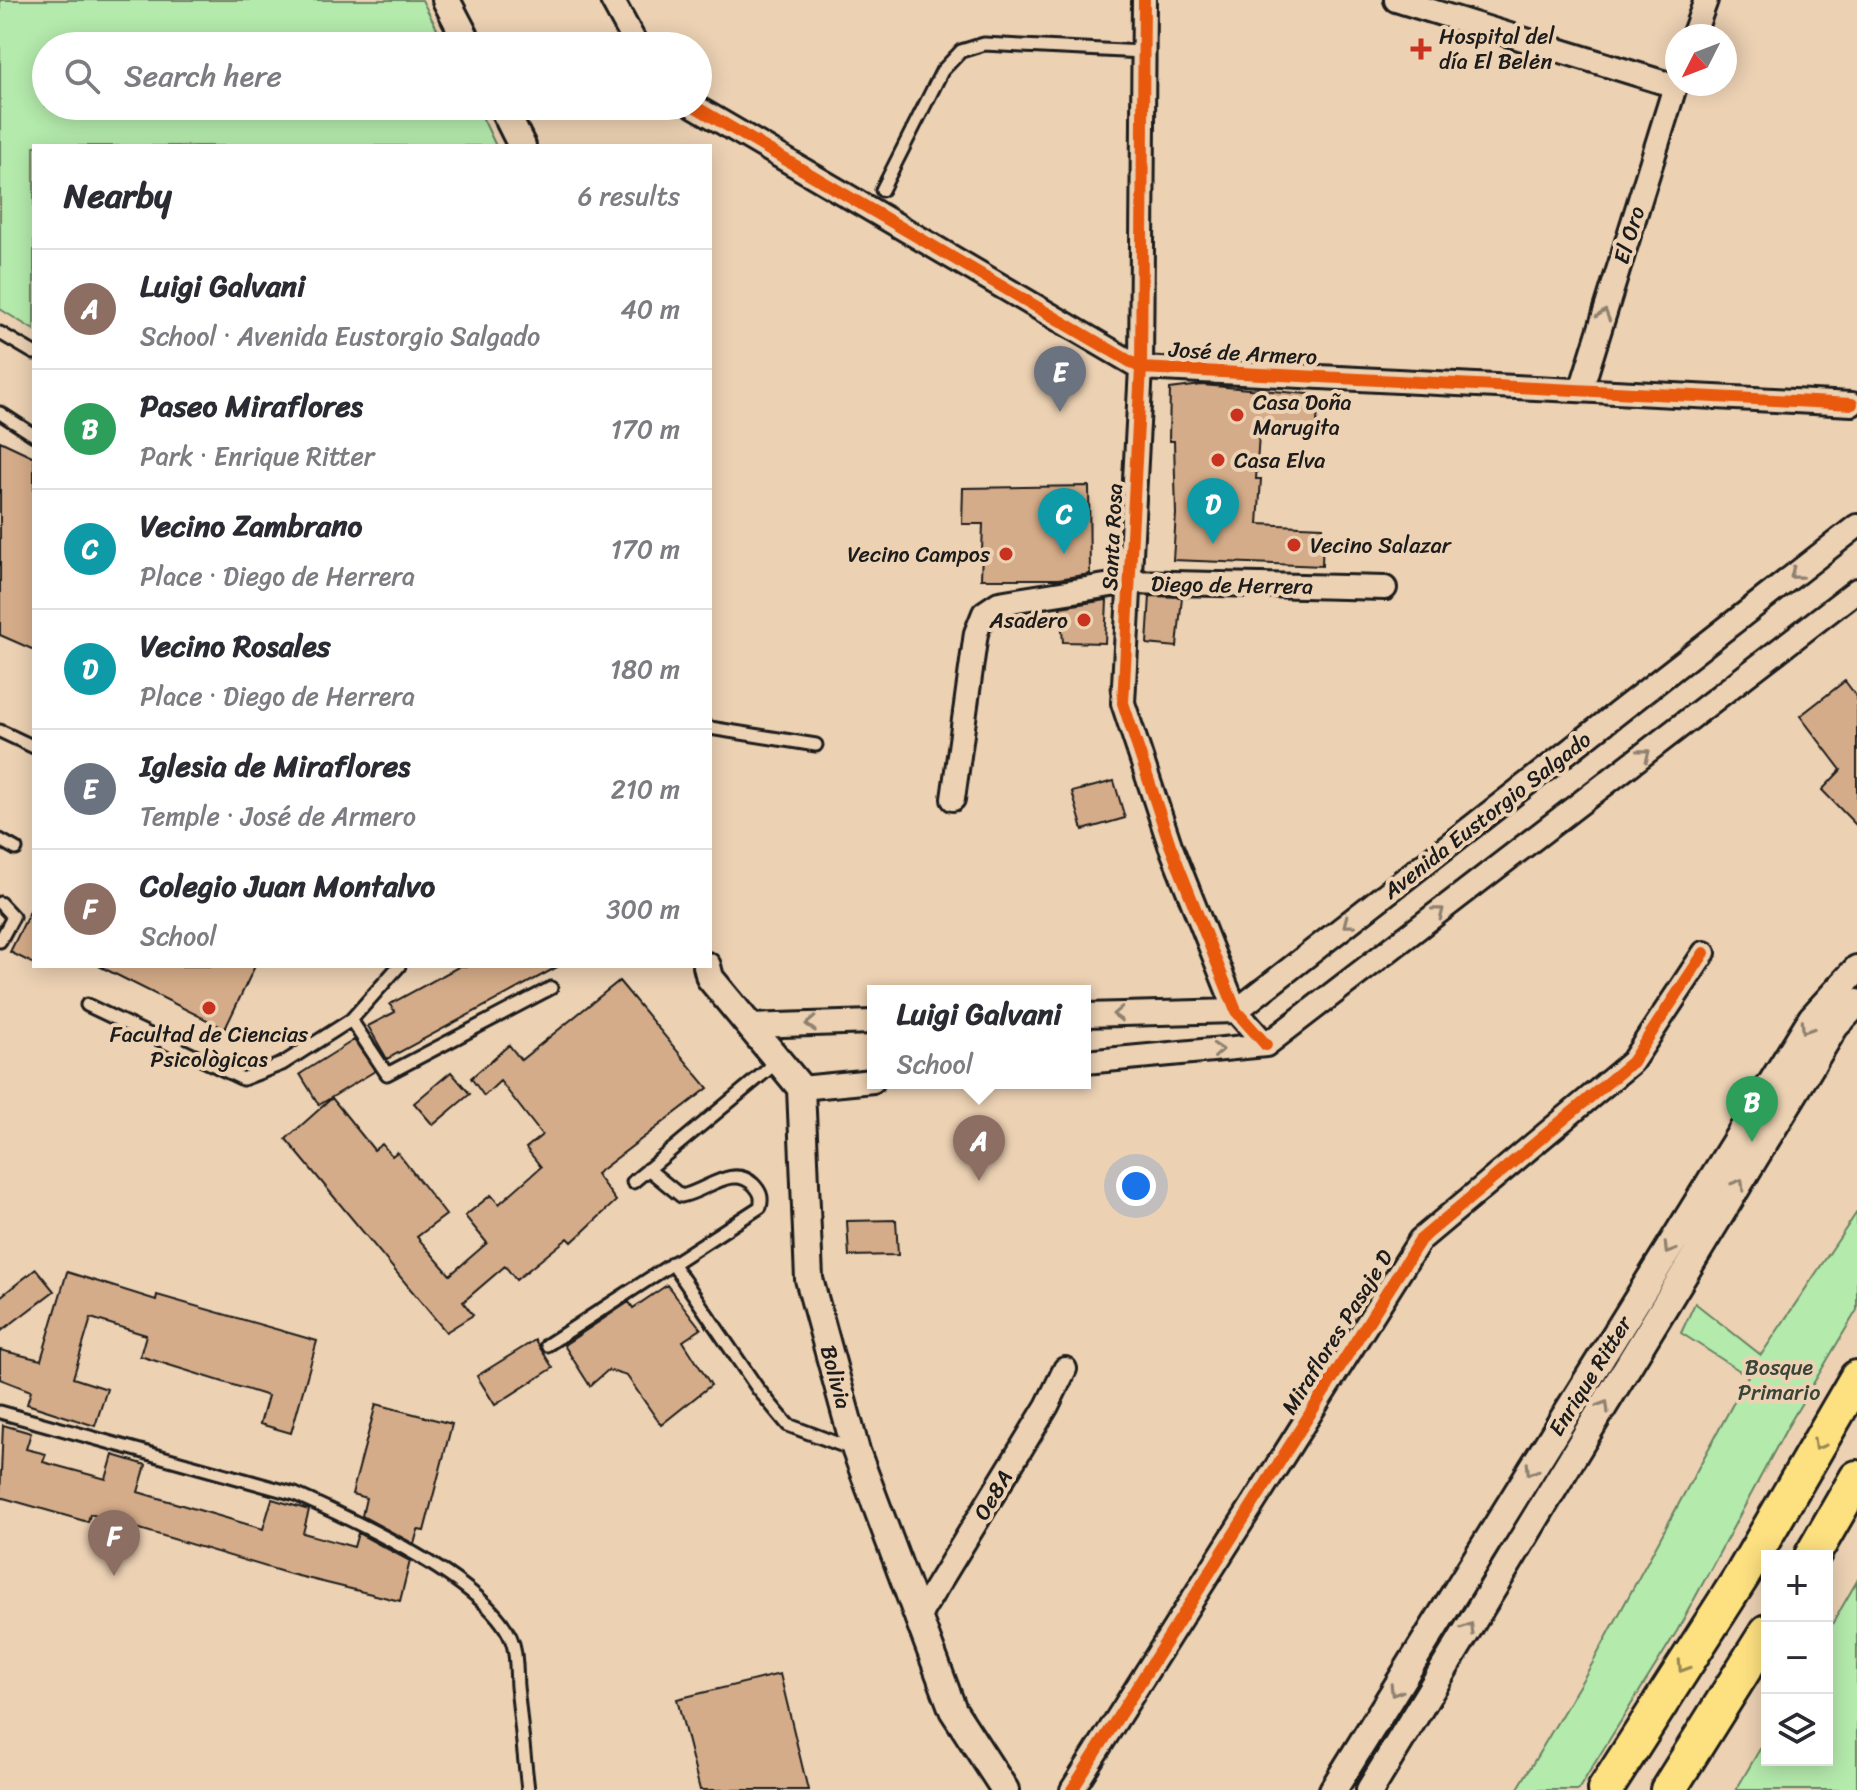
<!DOCTYPE html>
<meta charset="utf-8">
<style>
:root{--surface:#fff;--page:#f7f7f7;--text:#2b2b33;--muted:#7c7c81;--line:#e1e1e2;--accent:#c8321e}
body{margin:0;font-family:Sriracha,sans-serif;background:var(--page);color:var(--text)}
.controls{position:absolute;right:24px;bottom:24px;display:grid;overflow:hidden;border-radius:0px;box-shadow:0 4px 20px #0003}
.controls button{width:72px;height:72px;display:grid;place-items:center;padding:0;border:0;border-bottom:2px solid var(--line);background:var(--surface);color:var(--text);font:40px sans-serif}
.compass{position:absolute;left:1665px;top:24px;width:72px;height:72px;border-radius:50%;background:var(--surface);box-shadow:0 4px 20px #0003;rotate:228deg}
.you{position:absolute;left:1136px;top:1186px;width:28px;height:28px;margin:-20px;border:6px solid #fff;border-radius:50%;background:#1a73e8;box-shadow:0 0 0 12px #1a73e833}
.badge{display:grid;place-items:center;width:52px;height:52px;border-radius:50%;background:var(--accent);color:#fff;font-size:26px;font-weight:700}
.pin{position:absolute;translate:-50% -66px;filter:drop-shadow(0 2px 4px #0008)}
.pin::after{content:'';position:absolute;top:42px;width:28px;height:24px;background:inherit;clip-path:polygon(0 0,100% 0,50% 100%)}
.popup{position:absolute;left:867px;top:985px;width:224px;height:104px;box-sizing:border-box;display:grid;place-content:center;border-radius:0px;background:var(--surface);filter:drop-shadow(0 2px 6px #0005);font-size:26px;white-space:nowrap;color:var(--muted)}
.popup b{font-size:30px;color:var(--text)}
.popup::after{content:'';position:absolute;left:50%;top:100%;margin-left:-16px;border:16px solid transparent;border-top-color:var(--surface)}
.list{margin:0;padding:0;list-style:none}
h2{display:flex;justify-content:space-between;align-items:center;height:104px;margin:0;padding:0 32px;font-size:34px}
h2 small{font-size:26px;font-weight:400;color:var(--muted)}
.list li{display:grid;grid-template-columns:52px 1fr auto;gap:24px;align-items:center;box-sizing:border-box;height:120px;padding:0 32px;border-top:2px solid var(--line)}
.list b{display:block;font-size:30px;white-space:nowrap}
.list p{margin:0;font-size:26px;white-space:nowrap;color:var(--muted)}
.list em{font-size:26px;font-style:normal;color:var(--muted)}
.icon{flex:none;width:44px;height:44px;fill:none;stroke:currentColor;stroke-width:2;stroke-linecap:round;stroke-linejoin:round}
.map{position:relative;flex:none;width:1857px;height:1790px;overflow:hidden}
.search{position:absolute;background:var(--surface);box-shadow:0 4px 20px #0003;left:32px;top:32px;width:680px;height:88px;display:flex;align-items:center;gap:20px;box-sizing:border-box;padding:0 28px;border-radius:44px;color:var(--muted);font-size:30px}
.panel{position:absolute;background:var(--surface);box-shadow:0 4px 20px #0003;left:32px;top:144px;width:680px;height:824px;border-radius:0px}
.map>svg:first-child{display:block}
.green{fill:#b4eaac;stroke:#688364;stroke-width:2}
.building{fill:#d5ac89;stroke:#1c1c1c;stroke-width:2}
.lines{fill:none;stroke-linecap:round;stroke-linejoin:round}
.service-casing{stroke:#1c1c1c;stroke-width:17}
.minor-casing{stroke:#1c1c1c;stroke-width:28}
.tertiary-casing{stroke:#1c1c1c;stroke-width:32}
.primary-casing{stroke:#1c1c1c;stroke-width:40}
.service{stroke:#ecd1b3;stroke-width:11}
.minor{stroke:#ecd1b3;stroke-width:22}
.tertiary{stroke:#ecd1b3;stroke-width:26}
.primary{stroke:#fde080;stroke-width:34}
.cycleway-casing{stroke:#ecd1b3;stroke-width:17}
.cycleway{stroke:#e8590c;stroke-width:12}
.oneway{stroke:#8e806f}
.oneway2{stroke:#988853}
.poi-dot{fill:#c8321e;stroke:#ecd1b3;stroke-width:3}
.labels{text-anchor:middle;dominant-baseline:central;stroke-width:8;stroke-linejoin:round;paint-order:stroke}
.poi-label{font-size:22px;fill:#1c1c1c;stroke:#ecd1b3;text-anchor:start}
.street-label{font-size:22px;fill:#1c1c1c;stroke:#ecd1b3}
.park-label{font-size:22px;fill:#3a4539;stroke:#ecd1b3}
</style>
<div class="map">
<svg width="1857" height="1790" viewBox="0 0 1857 1790">
<rect width="100%" height="100%" fill="#ecd1b3"/>
<filter id="ink" filterUnits="userSpaceOnUse"><feTurbulence type="fractalNoise" baseFrequency=".0125" numOctaves="2"/><feDisplacementMap in="SourceGraphic" scale="16" xChannelSelector="R" yChannelSelector="G"/><feConvolveMatrix kernelMatrix="1 2 1 2 8 2 1 2 1" color-interpolation-filters="sRGB"/></filter>
<g filter="url(#ink)">
<path class="green" d="M 0,0 L 422,0 L 446,46 L 46,46 L 46,106 L 477,106 L 496,146 L 34,146 L 34,330 L 0,309 Z
M 1857,1212 L 1857,1310 L 1788,1426 L 1677,1631 L 1578,1790 L 1517,1790 L 1592,1664 L 1748,1376 L 1681,1333 L 1695,1303 L 1761,1355 Z
M 1857,1581 L 1857,1790 L 1736,1790 L 1767,1737 L 1767,1760 L 1827,1760 L 1827,1633 Z"/>
<path class="building" d="M 1202,385 L 1319,395 L 1316,436 L 1259,434 L 1256,479 L 1261,479 L 1258,524 L 1323,527 L 1322,566 L 1173,560 L 1176,514 L 1174,441 L 1169,441 L 1170,389 Z
M 0,441 L 34,457 L 34,650 L 0,635 Z
M 1089,486 L 1090,574 L 1058,579 L 981,579 L 983,524 L 962,524 L 963,488 Z
M 1150,596 L 1182,597 L 1177,647 L 1147,644 Z
M 1107,600 L 1105,643 L 1063,642 L 1060,607 Z
M 1845,681 L 1857,697 L 1857,826 L 1822,790 L 1841,770 L 1800,716 Z
M 1114,781 L 1125,818 L 1083,830 L 1072,792 Z
M 34,903 L 34,964 L 10,952 Z
M 99,966 L 255,966 L 225,1029 Z
M 460,966 L 559,966 L 387,1059 L 368,1026 L 395,1012 L 390,1004 Z
M 619,981 L 708,1088 L 596,1174 L 616,1201 L 572,1242 L 568,1238 L 516,1280 L 505,1266 L 463,1302 L 473,1315 L 446,1332 L 286,1139 L 332,1098 L 374,1150 L 382,1144 L 392,1156 L 397,1152 L 446,1215 L 417,1237 L 450,1275 L 487,1243 L 465,1216 L 491,1195 L 499,1204 L 541,1167 L 526,1148 L 542,1135 L 500,1081 L 484,1096 L 471,1078 L 509,1045 L 521,1060 Z
M 354,1040 L 375,1071 L 319,1105 L 300,1074 Z
M 451,1072 L 470,1094 L 433,1125 L 414,1103 Z
M 896,1220 L 898,1255 L 849,1256 L 847,1221 Z
M 36,1269 L 54,1291 L 0,1332 L 0,1297 Z
M 67,1272 L 156,1300 L 157,1295 L 317,1341 L 291,1433 L 260,1424 L 268,1396 L 140,1356 L 146,1335 L 91,1318 L 73,1378 L 107,1389 L 95,1426 L 27,1404 L 31,1391 L 0,1379 L 0,1350 L 41,1360 Z
M 667,1285 L 701,1329 L 683,1341 L 711,1385 L 661,1425 L 627,1376 L 608,1370 L 590,1386 L 564,1345 L 629,1302 L 633,1308 Z
M 535,1340 L 553,1368 L 495,1405 L 477,1376 Z
M 376,1404 L 452,1424 L 424,1531 L 418,1530 L 414,1544 L 362,1516 L 366,1498 L 352,1494 Z
M 3,1425 L 31,1433 L 26,1449 L 46,1454 L 43,1462 L 106,1479 L 113,1455 L 146,1465 L 138,1492 L 263,1529 L 272,1499 L 309,1510 L 303,1533 L 354,1547 L 358,1533 L 410,1561 L 400,1601 L 290,1574 L 90,1514 L 88,1522 L 0,1497 Z
M 780,1674 L 808,1790 L 700,1790 L 677,1699 Z"/>
<g class="lines">
<defs>
<path id="service" d="M 882,190 L 942,71 L 961,51 L 984,44 L 1143,52
M 0,333 L 34,353
M 0,413 L 34,435
M 710,728 L 816,745
M 0,731 L 34,747
M 0,840 L 16,849
M 0,903 L 13,917 L 0,941
M 87,1005 L 243,1079 L 282,1064 L 351,1020 L 399,966
M 351,1020 L 387,1074 L 551,988
M 633,1182 L 777,1062
M 672,1263 L 758,1389 L 788,1425 L 852,1449
M 547,1345 L 760,1207 C 763,1197 760,1191 753,1184 C 732,1164 705,1192 681,1196 L 648,1169
M 0,1412 L 295,1494 C 351,1519 495,1584 513,1644 C 517,1657 516,1673 517,1687 C 521,1721 524,1756 528,1790"/>
<path id="minor" d="M 612,0 L 637,46
M 1144,0 L 1141,368 L 1123,703 L 1170,845 L 1236,1011 L 1266,1045
M 1396,0 L 1675,86
M 1693,36 L 1706,0
M 694,106 L 1141,368 L 1852,404
M 1581,390 L 1677,80
M 953,799 L 976,633 L 984,613 L 999,603 L 1130,582 L 1385,588
M 1085,1015 L 1236,1011 L 1857,526
M 749,1026 L 873,1022
M 1085,1062 L 1266,1045 L 1857,590
M 801,1088 L 873,1081
M 917,1619 L 1047,1406 L 1065,1369
M 1072,1790 L 1420,1240 L 1632,1062 L 1704,953"/>
<path id="tertiary" d="M 446,0 L 470,46
M 502,106 L 522,146
M 707,966 L 710,978 L 801,1088 L 809,1279 L 856,1451 L 953,1710 L 1005,1790
M 1333,1790 L 1812,1018 L 1857,969
M 1370,1790 L 1835,1026 L 1857,1003"/>
<path id="primary" d="M 1812,1556 L 1857,1478
M 1605,1790 L 1743,1574 L 1857,1378
M 1668,1790 L 1767,1632"/>
</defs>
<use href="#service" class="service-casing"/>
<use href="#minor" class="minor-casing"/>
<use href="#tertiary" class="tertiary-casing"/>
<use href="#primary" class="primary-casing"/>
<use href="#service" class="service"/>
<use href="#minor" class="minor"/>
<use href="#tertiary" class="tertiary"/>
<use href="#primary" class="primary"/>
<defs>
<path id="cycleway" d="M 1144,0 L 1141,368 L 1123,703 L 1170,845 L 1236,1011 L 1266,1045
M 694,106 L 1141,368 L 1852,404
M 1072,1790 L 1420,1240 L 1632,1062 L 1704,953"/>
</defs>
<use href="#cycleway" class="cycleway-casing"/>
<use href="#cycleway" class="cycleway"/>
</g>
<defs><path id="oneway-chevron" d="M-2-3.5L2.5 0L-2 3.5" fill="none" stroke-width="1.6" stroke-linecap="round" stroke-linejoin="round" transform="scale(2)"/></defs>
<g class="oneway">
<use href="#oneway-chevron" transform="translate(1604 315) rotate(-73)"/>
<use href="#oneway-chevron" transform="translate(1795 574) rotate(142)"/>
<use href="#oneway-chevron" transform="translate(1645 754) rotate(-38)"/>
<use href="#oneway-chevron" transform="translate(1439 912) rotate(-38)"/>
<use href="#oneway-chevron" transform="translate(1348 923) rotate(142)"/>
<use href="#oneway-chevron" transform="translate(1118 1014) rotate(178)"/>
<use href="#oneway-chevron" transform="translate(811 1024) rotate(178)"/>
<use href="#oneway-chevron" transform="translate(1806 1028) rotate(123)"/>
<use href="#oneway-chevron" transform="translate(1218 1050) rotate(-5)"/>
<use href="#oneway-chevron" transform="translate(1739 1184) rotate(-59)"/>
<use href="#oneway-chevron" transform="translate(1669 1249) rotate(122)"/>
<use href="#oneway-chevron" transform="translate(1604 1406) rotate(-59)"/>
<use href="#oneway-chevron" transform="translate(1531 1470) rotate(122)"/>
<use href="#oneway-chevron" transform="translate(1469 1628) rotate(-59)"/>
<use href="#oneway-chevron" transform="translate(1395 1691) rotate(122)"/>
</g>
<g class="oneway2">
<use href="#oneway-chevron" transform="translate(1818 1445) rotate(120)"/>
<use href="#oneway-chevron" transform="translate(1683 1667) rotate(122)"/>
</g>
</g>
<g class="poi-dot">
<path d="M1417 37h8v8h8v8h-8v8h-8v-8h-8v-8h8z"/>
<circle cx="1237" cy="415" r="8"/>
<circle cx="1218" cy="460" r="8"/>
<circle cx="1294" cy="545" r="8"/>
<circle cx="1006" cy="554" r="8"/>
<circle cx="1084" cy="620" r="8"/>
<circle cx="209" cy="1008" r="8"/>
</g>
<g class="labels">
<g class="poi-label">
<text x="1439" y="36">Hospital del<tspan x="1439" dy="25">día El Belėn</tspan></text>
<text x="1253" y="402">Casa Doña<tspan x="1253" dy="25">Marugita</tspan></text>
<text x="1234" y="460">Casa Elva</text>
<text x="1310" y="545">Vecino Salazar</text>
<text x="990" y="554" text-anchor="end">Vecino Campos</text>
<text x="1068" y="620" text-anchor="end">Asadero</text>
<text x="209" y="1034" text-anchor="middle">Facultad de Ciencias<tspan x="209" dy="25">Psicològicas</tspan></text>
</g>
<g class="street-label">
<text transform="translate(1629 235) rotate(-73)">El Oro</text>
<text transform="translate(1243 353) rotate(3)">José de Armero</text>
<text transform="translate(1112 537) rotate(-87)">Santa Rosa</text>
<text transform="translate(1232 585) rotate(1)">Diego de Herrera</text>
<text transform="translate(1487 815) rotate(-38)">Avenida Eustorgio Salgado</text>
<text transform="translate(1337 1332) rotate(-58)">Miraflores Pasaje D</text>
<text transform="translate(1590 1376) rotate(-58)">Enrique Ritter</text>
<text transform="translate(836 1377) rotate(75)">Bolivia</text>
<text transform="translate(993 1495) rotate(-59)">Oe8A</text>
</g>
<g class="park-label">
<text x="1779" y="1367">Bosque<tspan x="1779" dy="25">Primario</tspan></text>
</g>
</g>
</svg>
<div class="controls">
<button>+</button>
<button>−</button>
<button><svg class="icon" aria-label="layers" viewBox="0 0 24 24"><path d="M12 4l9 5-9 5-9-5zM3 14l9 5 9-5"/></svg></button>
</div>
<svg class="compass" viewBox="-18 -18 36 36"><path d="M0-13l5 13h-10z" fill="#e53935"/><path d="M0 13l5-13h-10z" fill="#7c7c81"/></svg>
<div class="you"></div>
<div class="pin badge" style="left:979px;top:1181px;background:#8d6e63">A</div>
<div class="popup"><b>Luigi Galvani</b>School</div>
<div class="pin badge" style="left:1752px;top:1142px;background:#2e9e5b">B</div>
<div class="pin badge" style="left:1064px;top:554px;background:#0f9aa8">C</div>
<div class="pin badge" style="left:1213px;top:544px;background:#0f9aa8">D</div>
<div class="pin badge" style="left:1060px;top:412px;background:#6b7280">E</div>
<div class="pin badge" style="left:114px;top:1576px;background:#8d6e63">F</div>
<div class="search"><svg class="icon" aria-label="search" viewBox="0 0 24 24"><circle cx="10" cy="10" r="6"/><path d="M15 15l6 6"/></svg>Search here</div>
<section class="panel">
<h2>Nearby<small>6 results</small></h2>
<ul class="list">
<li><span class="badge" style="background:#8d6e63">A</span><div><b>Luigi Galvani</b><p>School · Avenida Eustorgio Salgado</p></div><em>40 m</em></li>
<li><span class="badge" style="background:#2e9e5b">B</span><div><b>Paseo Miraflores</b><p>Park · Enrique Ritter</p></div><em>170 m</em></li>
<li><span class="badge" style="background:#0f9aa8">C</span><div><b>Vecino Zambrano</b><p>Place · Diego de Herrera</p></div><em>170 m</em></li>
<li><span class="badge" style="background:#0f9aa8">D</span><div><b>Vecino Rosales</b><p>Place · Diego de Herrera</p></div><em>180 m</em></li>
<li><span class="badge" style="background:#6b7280">E</span><div><b>Iglesia de Miraflores</b><p>Temple · José de Armero</p></div><em>210 m</em></li>
<li><span class="badge" style="background:#8d6e63">F</span><div><b>Colegio Juan Montalvo</b><p>School</p></div><em>300 m</em></li>
</ul>
</section>
</div>
